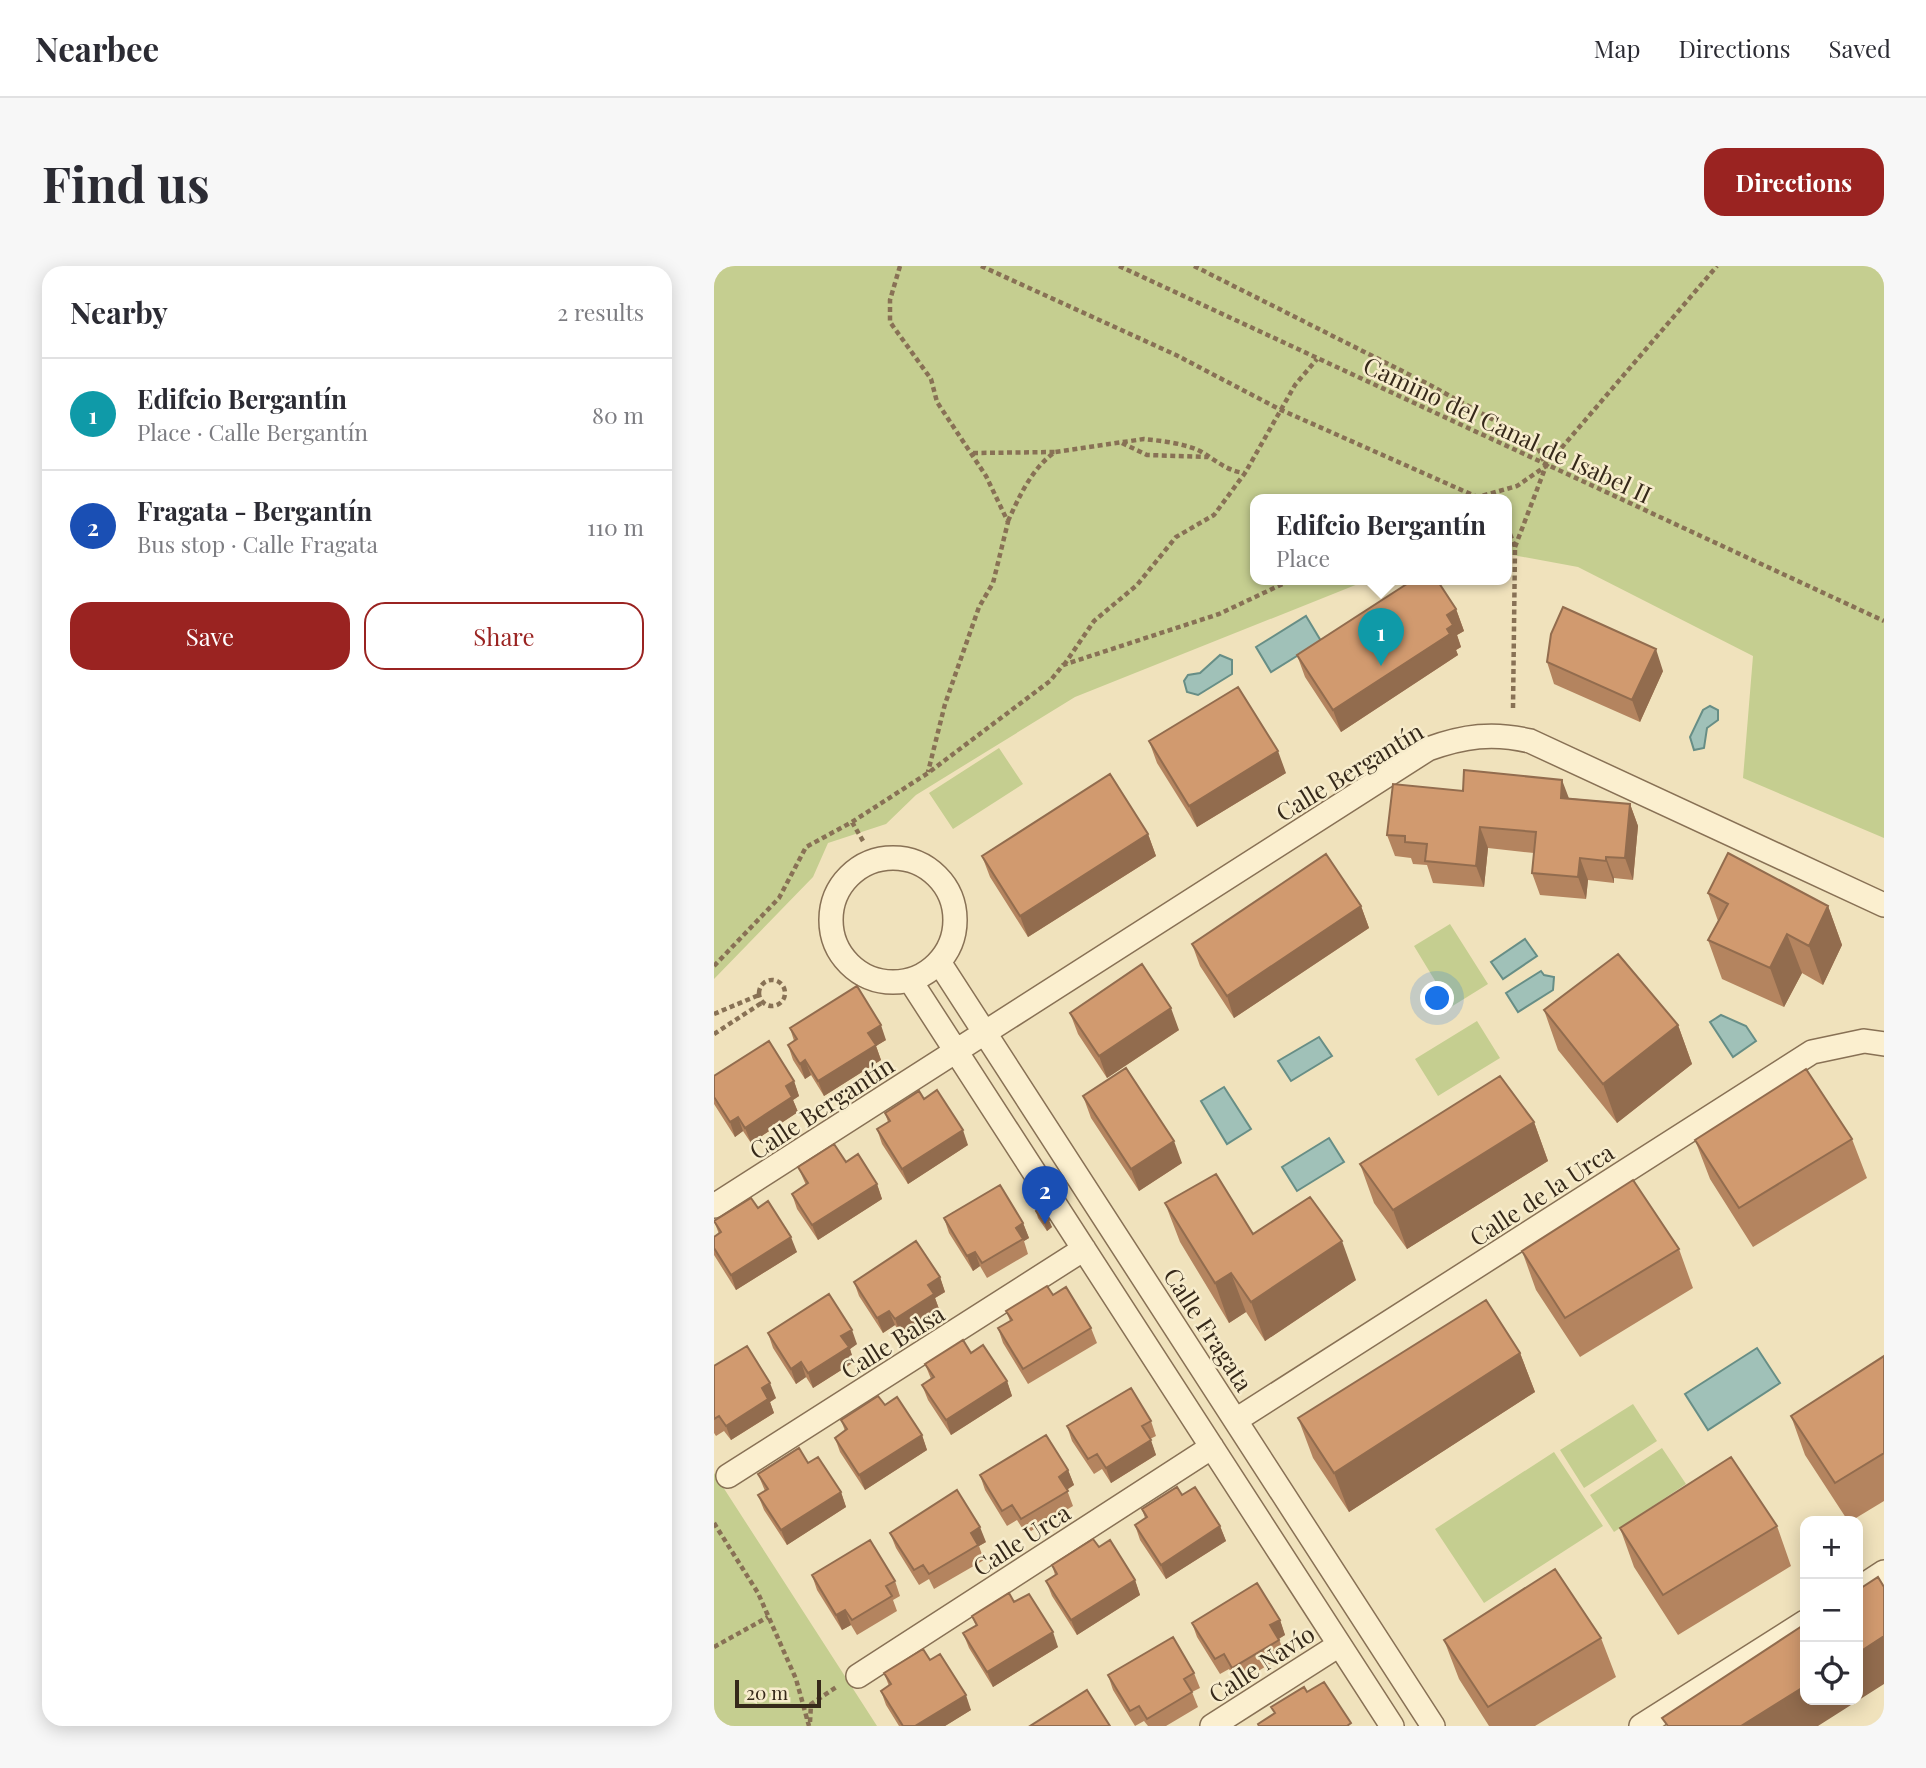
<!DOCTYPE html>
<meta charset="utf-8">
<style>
:root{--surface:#fff;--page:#f7f7f7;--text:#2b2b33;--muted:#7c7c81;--line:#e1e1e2;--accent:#9a2321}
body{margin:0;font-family:"Playfair Display",serif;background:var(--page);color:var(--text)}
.controls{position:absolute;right:21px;bottom:21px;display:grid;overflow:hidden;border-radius:14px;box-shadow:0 4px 18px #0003}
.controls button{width:63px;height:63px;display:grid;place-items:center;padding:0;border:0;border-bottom:2px solid var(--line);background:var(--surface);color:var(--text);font:35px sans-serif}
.scale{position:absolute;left:21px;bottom:18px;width:86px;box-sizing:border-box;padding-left:7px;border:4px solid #36291a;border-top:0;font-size:19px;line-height:24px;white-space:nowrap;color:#36291a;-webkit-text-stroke:5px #f7eccc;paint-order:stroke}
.you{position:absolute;left:724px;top:733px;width:24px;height:24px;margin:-18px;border:5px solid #fff;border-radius:50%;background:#1a73e8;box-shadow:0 0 0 10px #1a73e833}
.badge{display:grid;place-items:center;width:46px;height:46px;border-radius:50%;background:var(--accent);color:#fff;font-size:23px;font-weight:700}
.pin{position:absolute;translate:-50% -58px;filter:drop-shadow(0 2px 4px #0008)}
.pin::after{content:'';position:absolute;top:37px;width:24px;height:21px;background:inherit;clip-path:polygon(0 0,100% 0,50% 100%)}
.popup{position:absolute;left:536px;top:228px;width:262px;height:91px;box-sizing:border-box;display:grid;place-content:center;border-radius:14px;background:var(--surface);filter:drop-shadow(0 2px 5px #0005);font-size:23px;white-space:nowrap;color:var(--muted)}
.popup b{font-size:26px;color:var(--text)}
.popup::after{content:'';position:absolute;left:50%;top:100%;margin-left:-14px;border:14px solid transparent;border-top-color:var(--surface)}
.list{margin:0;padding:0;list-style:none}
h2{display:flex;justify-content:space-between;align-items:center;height:91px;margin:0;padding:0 28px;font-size:30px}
h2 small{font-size:23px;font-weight:400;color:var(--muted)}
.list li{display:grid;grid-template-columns:46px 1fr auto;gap:21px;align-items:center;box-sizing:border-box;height:112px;padding:0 28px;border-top:2px solid var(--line)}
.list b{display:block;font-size:26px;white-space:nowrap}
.list p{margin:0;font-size:23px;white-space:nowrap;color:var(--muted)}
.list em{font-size:23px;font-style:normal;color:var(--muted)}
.actions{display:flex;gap:14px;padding:21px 28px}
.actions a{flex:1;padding:16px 0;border:2px solid var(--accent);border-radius:21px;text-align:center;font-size:24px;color:var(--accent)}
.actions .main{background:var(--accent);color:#fff}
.icon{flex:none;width:38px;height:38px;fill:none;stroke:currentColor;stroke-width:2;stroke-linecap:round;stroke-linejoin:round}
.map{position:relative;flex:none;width:1170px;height:1460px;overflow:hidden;border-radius:21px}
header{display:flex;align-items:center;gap:42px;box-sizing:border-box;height:98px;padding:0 35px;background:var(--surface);border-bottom:2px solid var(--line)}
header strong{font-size:33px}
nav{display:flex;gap:38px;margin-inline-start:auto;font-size:24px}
.intro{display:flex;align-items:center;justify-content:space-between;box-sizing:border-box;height:168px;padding:0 42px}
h1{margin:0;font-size:49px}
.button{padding:18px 32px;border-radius:21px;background:var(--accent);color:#fff;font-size:24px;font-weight:700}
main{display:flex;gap:42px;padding:0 42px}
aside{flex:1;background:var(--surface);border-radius:21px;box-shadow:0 4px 18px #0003}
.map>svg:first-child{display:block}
.green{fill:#c5ce90}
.water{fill:#a0c1b8;stroke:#678e86;stroke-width:2}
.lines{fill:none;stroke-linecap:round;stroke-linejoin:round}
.street-casing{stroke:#887155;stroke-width:26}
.path{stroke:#887155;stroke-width:4.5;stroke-dasharray:5 3.5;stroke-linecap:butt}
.street{stroke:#fbefcf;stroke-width:23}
.wall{fill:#b4845f}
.shaded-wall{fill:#926c4e}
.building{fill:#d19a6f;stroke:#926c4e;stroke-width:2}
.labels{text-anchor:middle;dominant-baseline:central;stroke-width:5;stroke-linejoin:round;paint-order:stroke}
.street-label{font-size:24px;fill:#36291a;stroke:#f7eccc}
</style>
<header>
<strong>Nearbee</strong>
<nav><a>Map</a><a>Directions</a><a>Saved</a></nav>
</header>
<div class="intro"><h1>Find us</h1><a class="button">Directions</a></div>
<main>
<aside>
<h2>Nearby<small>2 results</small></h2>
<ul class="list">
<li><span class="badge" style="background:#0f9aa8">1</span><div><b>Edifcio Bergantín</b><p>Place · Calle Bergantín</p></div><em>80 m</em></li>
<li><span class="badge" style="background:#1a4fb4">2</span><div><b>Fragata - Bergantín</b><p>Bus stop · Calle Fragata</p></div><em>110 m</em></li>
</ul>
<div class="actions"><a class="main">Save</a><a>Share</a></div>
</aside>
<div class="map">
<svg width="1170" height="1460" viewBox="0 0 1170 1460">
<rect width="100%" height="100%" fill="#f0e2bc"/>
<path class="green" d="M 0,0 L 1170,0 L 1170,572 L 1029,512 L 1039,390 L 864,301 L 793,288 L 793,234 L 541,234 L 541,314 L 654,314 L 361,431 L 202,529 L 172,558 L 114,577 L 99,611 L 0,713 Z
M 285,482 L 309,518 L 239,563 L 215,527 Z
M 736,658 L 774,718 L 737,741 L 700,680 Z
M 763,755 L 786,792 L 724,830 L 701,793 Z
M 919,1138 L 943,1175 L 870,1222 L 846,1184 Z
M 948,1182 L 972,1218 L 900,1266 L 876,1229 Z
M 840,1186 L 889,1260 L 770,1337 L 721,1263 Z
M 0,1207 L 163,1460 L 0,1460 Z"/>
<path class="water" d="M 592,350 L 607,375 L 557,406 L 542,381 Z
M 506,389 L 518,394 L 518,408 L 484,429 L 473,426 L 470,415 L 474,409 L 486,407 Z
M 996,440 L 1004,444 L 1004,454 L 993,462 L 990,482 L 980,484 L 976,471 L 989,444 Z
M 811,673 L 823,690 L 789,713 L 777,696 Z
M 827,705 L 830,709 L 840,711 L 839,724 L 804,746 L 792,727 Z
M 1007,749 L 1032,760 L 1042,775 L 1019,791 L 996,756 Z
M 605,771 L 618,790 L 577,815 L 564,795 Z
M 510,821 L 537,863 L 513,878 L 487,835 Z
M 615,872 L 630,896 L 583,925 L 568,901 Z
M 1043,1082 L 1066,1117 L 994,1164 L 971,1128 Z"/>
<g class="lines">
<defs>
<path id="street" d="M117 654a62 62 0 1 1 124 0a62 62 0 1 1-124 0Z
M 225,696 L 719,1460
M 196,714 L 678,1460
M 0,940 L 714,483 C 750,470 779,466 816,475 L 1170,639
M 522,1154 L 1098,786 L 1150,775 L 1170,778
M 14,1210 L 370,983
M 1144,1323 L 1170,1306
M 144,1410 L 498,1181
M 498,1460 L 625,1379
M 927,1460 L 1091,1356"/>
</defs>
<use href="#street" class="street-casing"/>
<path class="path" d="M 186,0 L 176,34 L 176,56 L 217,113 L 223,136 L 272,210 L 294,256 L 279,317 L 265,341 L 231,438 L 214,506
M 267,0 L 462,89 L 565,143 L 770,234
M 405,0 L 1170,355
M 480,0 L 714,118 L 822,177 L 832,200 L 803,220 L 753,234
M 408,177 L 433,189 L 494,191
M 259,187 L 341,186
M 294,255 C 305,231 318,202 341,186 L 430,173 C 448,175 469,177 486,185 C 502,194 512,205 531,207
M 793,260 L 801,281 L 799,442
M 801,281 L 832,200 L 1003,0
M 350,399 L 380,355 L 423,319 L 462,271 L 500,249 L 531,207 L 581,119 L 603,93
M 138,556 L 149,575
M 0,700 L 65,632 L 92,581 L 138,556 L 214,507 L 336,415 L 349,399 L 505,348 L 577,314
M45 727a13 13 0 1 1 26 0a13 13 0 1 1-26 0Z
M 0,748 L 45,729
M 0,768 L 49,736
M 0,1257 L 44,1327 L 82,1413 L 95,1460
M 0,1381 L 54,1351
M 96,1456 L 97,1438 L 124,1420"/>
<use href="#street" class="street"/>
</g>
<path class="wall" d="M 742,343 L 750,365 L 743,369 L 747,381 L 742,384 L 744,389 L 627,466 L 591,411 L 583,389 Z
M 833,396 L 949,405 L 926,456 L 840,418 Z
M 435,475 L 572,507 L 483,561 L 443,497 Z
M 749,525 L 855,532 L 916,538 L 924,560 L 919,614 L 900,612 L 900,617 L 874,614 L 872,633 L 826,629 L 818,607 L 820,587 L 774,582 L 770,621 L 719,617 L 713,599 L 699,598 L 697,592 L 681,590 L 673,569 Z
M 434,568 L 442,590 L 314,671 L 276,611 L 268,590 Z
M 994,627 L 1114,640 L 1128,679 L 1109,719 L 1088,707 L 1070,741 L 1008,713 L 994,674 L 1004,655 Z
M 647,640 L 655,662 L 520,752 L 486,700 L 478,678 Z
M 830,744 L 964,759 L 978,798 L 903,857 L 844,784 Z
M 356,747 L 465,764 L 393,812 L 364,768 Z
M 76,762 L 172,774 L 162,780 L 167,794 L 110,830 L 97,809 L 91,813 L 79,794 L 74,779 L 80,775 Z
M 0,810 L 80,815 L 85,830 L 79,834 L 84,846 L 37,877 L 29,865 L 21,871 L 0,838 Z
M 369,830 L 468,897 L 425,925 L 377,852 Z
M 171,847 L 254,879 L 194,918 L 168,878 L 163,863 L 174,856 Z
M 820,856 L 834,895 L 693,983 L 660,937 L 646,898 Z
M 1138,873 L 1153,912 L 1039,981 L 996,913 L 981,874 Z
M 132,896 L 163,918 L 168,933 L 104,974 L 83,943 L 78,928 L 92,919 L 84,901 Z
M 451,937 L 539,968 L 642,1014 L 551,1075 L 532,1046 L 515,1057 L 466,976 Z
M 44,942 L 83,986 L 22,1024 L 0,989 L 0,971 L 5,968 L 0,955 Z
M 322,945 L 338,961 L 333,965 L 324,952 Z
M 230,952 L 309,957 L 315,972 L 310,975 L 314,988 L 273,1012 L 266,1000 L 259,1005 L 235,967 Z
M 965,983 L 979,1022 L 866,1091 L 822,1024 L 808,985 Z
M 226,1011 L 231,1026 L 221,1032 L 225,1043 L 186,1067 L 181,1059 L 169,1067 L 145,1030 L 140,1016 Z
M 292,1045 L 377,1062 L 383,1077 L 314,1118 L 289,1077 L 284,1062 L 296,1055 Z
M 54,1067 L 143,1078 L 136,1083 L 140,1096 L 99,1122 L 92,1111 L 82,1118 L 59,1082 Z
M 257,1087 L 293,1115 L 298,1130 L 237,1169 L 214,1134 L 208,1119 L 217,1113 L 211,1098 Z
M 806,1087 L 821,1126 L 635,1246 L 599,1192 L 584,1152 Z
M 1170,1090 L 1170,1235 L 1137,1255 L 1134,1255 L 1091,1189 L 1077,1150 Z
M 0,1100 L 62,1132 L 56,1136 L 60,1147 L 17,1174 L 10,1165 L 2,1170 L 0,1167 Z
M 171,1139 L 208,1169 L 213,1184 L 151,1224 L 126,1186 L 121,1172 L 131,1165 L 127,1154 Z
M 437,1155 L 442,1170 L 436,1173 L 442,1189 L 397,1217 L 388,1203 L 380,1208 L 358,1175 L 353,1160 Z
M 94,1197 L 127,1226 L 132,1241 L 73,1279 L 50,1244 L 44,1229 L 51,1225 L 44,1208 Z
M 354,1204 L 360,1219 L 353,1224 L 359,1240 L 312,1268 L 303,1254 L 293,1260 L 271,1224 L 266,1209 Z
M 428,1243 L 506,1260 L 512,1275 L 452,1313 L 426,1274 L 421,1259 L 431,1252 Z
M 1063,1260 L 1077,1300 L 964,1369 L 920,1301 L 906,1262 Z
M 176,1267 L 272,1276 L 265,1280 L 270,1294 L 220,1323 L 215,1313 L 205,1319 L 182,1282 Z
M 385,1281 L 421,1314 L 426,1329 L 363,1369 L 338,1330 L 332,1315 L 341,1309 L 338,1299 Z
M 98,1309 L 181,1315 L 186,1330 L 179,1334 L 183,1345 L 143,1369 L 137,1359 L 128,1364 L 103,1324 Z
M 258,1350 L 344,1381 L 279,1421 L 255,1382 L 249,1367 L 262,1360 Z
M 566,1354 L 571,1369 L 565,1373 L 571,1389 L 524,1417 L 515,1403 L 506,1408 L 483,1371 L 478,1357 Z
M 887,1372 L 902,1411 L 821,1460 L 775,1460 L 745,1413 L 730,1374 Z
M 216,1394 L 257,1444 L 231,1460 L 185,1460 L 172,1439 L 167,1425 L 175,1420 L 170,1407 Z
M 480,1407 L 486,1422 L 478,1426 L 484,1441 L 452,1460 L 434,1460 L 430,1455 L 421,1460 L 399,1424 L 394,1409 Z"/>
<path class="shaded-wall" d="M 742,343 L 750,365 L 743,369 L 747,381 L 742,384 L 744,389 L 627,466 L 619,444 L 733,363 L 733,349 Z
M 942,383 L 949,405 L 926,456 L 918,434 Z
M 564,485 L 572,507 L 483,561 L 475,540 Z
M 848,514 L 856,535 L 847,532 Z
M 916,538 L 924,560 L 919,614 L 911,592 Z
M 766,561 L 774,582 L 770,621 L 762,600 Z
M 434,568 L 442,590 L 314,671 L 306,650 Z
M 892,591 L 900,612 L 900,617 L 892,595 Z
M 866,592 L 874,614 L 872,633 L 864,611 Z
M 647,640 L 655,662 L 520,752 L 513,730 Z
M 1114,640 L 1128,679 L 1109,719 L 1095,680 Z
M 1073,668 L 1088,707 L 1070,741 L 1056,702 Z
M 457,742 L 465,764 L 393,812 L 385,790 Z
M 167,759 L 172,774 L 162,780 L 167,794 L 110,830 L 104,815 L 154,767 Z
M 964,759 L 978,798 L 903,857 L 889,818 Z
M 91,794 L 97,809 L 91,813 L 86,798 Z
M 80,815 L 85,830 L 79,834 L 84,846 L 37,877 L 31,862 L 72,820 Z
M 24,851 L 29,865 L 21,871 L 16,856 Z
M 820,856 L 834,895 L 693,983 L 679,944 Z
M 249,864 L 254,879 L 194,918 L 188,903 Z
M 460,875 L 468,897 L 425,925 L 417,903 Z
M 163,918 L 168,933 L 104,974 L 98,959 Z
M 335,954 L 338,961 L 333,965 L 330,957 Z
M 309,957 L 315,972 L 310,975 L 302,962 Z
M 77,971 L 83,986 L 22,1024 L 17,1009 Z
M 628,975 L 642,1014 L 551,1075 L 537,1036 Z
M 261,986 L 266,1000 L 259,1005 L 253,990 Z
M 517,1007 L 532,1046 L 515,1057 L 501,1017 Z
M 226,1011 L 231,1026 L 221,1032 L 225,1043 L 186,1067 L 181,1053 L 214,1019 Z
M 175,1045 L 181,1059 L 169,1067 L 163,1052 Z
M 138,1064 L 143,1078 L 136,1083 L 140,1096 L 99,1122 L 94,1107 L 127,1070 Z
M 806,1087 L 821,1126 L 635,1246 L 620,1207 Z
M 87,1096 L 92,1111 L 82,1118 L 77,1103 Z
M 293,1115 L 298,1130 L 237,1169 L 232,1154 Z
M 56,1117 L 62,1132 L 56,1136 L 60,1147 L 17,1174 L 12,1160 L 48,1122 Z
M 208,1169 L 213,1184 L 151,1224 L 145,1209 Z
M 437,1174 L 442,1189 L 397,1217 L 392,1202 Z
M 354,1204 L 360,1219 L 350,1225 L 345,1211 Z
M 127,1226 L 132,1241 L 73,1279 L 67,1264 Z
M 506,1260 L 512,1275 L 452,1313 L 447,1299 Z
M 266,1261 L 272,1276 L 265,1280 L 257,1267 Z
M 421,1314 L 426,1329 L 363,1369 L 357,1354 Z
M 131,1344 L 137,1359 L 128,1364 L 122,1349 Z
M 566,1354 L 571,1369 L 562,1374 L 556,1359 Z
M 339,1366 L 344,1381 L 279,1421 L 273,1406 Z
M 1170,1370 L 1170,1418 L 1104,1460 L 1027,1460 L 1091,1420 L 1091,1434 L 1144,1434 L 1144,1387 Z
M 252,1429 L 257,1444 L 231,1460 L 201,1460 Z"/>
<path class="building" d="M 699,314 L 723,314 L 742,343 L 733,349 L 739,359 L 733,363 L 736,368 L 619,444 L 583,389 Z
M 849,341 L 942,383 L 918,434 L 833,396 L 837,368 Z
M 524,421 L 564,485 L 475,540 L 435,475 Z
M 750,504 L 848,514 L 847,532 L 916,538 L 911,592 L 892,591 L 892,595 L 866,592 L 864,611 L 818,607 L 822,566 L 766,561 L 762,600 L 711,595 L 713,578 L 691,576 L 691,570 L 673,569 L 679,518 L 749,525 Z
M 396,508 L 434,568 L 306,650 L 268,590 Z
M 1014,587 L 1114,640 L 1095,680 L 1073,668 L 1056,702 L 994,674 L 1014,638 L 994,627 Z
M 612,588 L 647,640 L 513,730 L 478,678 Z
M 904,688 L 964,759 L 889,818 L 830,744 Z
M 428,698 L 457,742 L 385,790 L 356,747 Z
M 143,720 L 167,759 L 154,767 L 162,779 L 104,815 L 91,794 L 86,798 L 74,779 L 83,773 L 76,762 Z
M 55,775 L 80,815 L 72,820 L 78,831 L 31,862 L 24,851 L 16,856 L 0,831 L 0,810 Z
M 412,802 L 460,875 L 417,903 L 369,830 Z
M 1092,803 L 1138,873 L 1025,942 L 981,874 Z
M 786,810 L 820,856 L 679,944 L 646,898 Z
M 223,824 L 249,864 L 188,903 L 163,863 L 176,855 L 171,847 L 205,825 L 210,833 Z
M 120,878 L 132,896 L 144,888 L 163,918 L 98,959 L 78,928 L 94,917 L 84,901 Z
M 502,908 L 539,968 L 596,931 L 628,975 L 537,1036 L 517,1007 L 501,1017 L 451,937 Z
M 919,914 L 965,983 L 851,1052 L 808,985 Z
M 286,919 L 309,957 L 302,962 L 309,973 L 268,997 L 261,986 L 253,990 L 230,952 Z
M 37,932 L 44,942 L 54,935 L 77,971 L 17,1009 L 0,982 L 0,971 L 7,966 L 0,955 Z
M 326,942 L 335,954 L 330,957 L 322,945 Z
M 202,975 L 226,1011 L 214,1019 L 220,1028 L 181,1053 L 175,1045 L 163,1052 L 140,1016 Z
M 333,1020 L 339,1029 L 352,1021 L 377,1062 L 309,1103 L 284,1062 L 298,1054 L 292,1045 Z
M 115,1028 L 138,1064 L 127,1070 L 135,1081 L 94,1107 L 87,1096 L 77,1103 L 54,1067 Z
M 772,1034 L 806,1087 L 620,1207 L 584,1152 Z
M 249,1074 L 257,1087 L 269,1079 L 293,1115 L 232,1154 L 208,1119 L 220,1111 L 211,1098 Z
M 33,1080 L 56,1117 L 48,1122 L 54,1133 L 12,1160 L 5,1150 L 0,1153 L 0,1100 Z
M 1170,1090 L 1170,1187 L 1121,1217 L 1077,1150 Z
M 417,1122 L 437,1155 L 428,1160 L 437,1174 L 392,1202 L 383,1188 L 374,1193 L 353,1160 Z
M 164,1130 L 171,1139 L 183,1131 L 208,1169 L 145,1209 L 121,1172 L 133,1163 L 127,1154 Z
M 332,1169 L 354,1204 L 345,1211 L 354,1225 L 307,1253 L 298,1239 L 288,1245 L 266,1209 Z
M 85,1182 L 94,1197 L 104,1191 L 127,1226 L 67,1264 L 44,1229 L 54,1223 L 44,1208 Z
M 1017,1191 L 1063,1260 L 949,1329 L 906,1262 Z
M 463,1221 L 468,1229 L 481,1221 L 506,1260 L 447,1299 L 421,1259 L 433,1251 L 428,1243 Z
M 243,1224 L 266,1261 L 257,1267 L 264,1279 L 215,1308 L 209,1299 L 200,1304 L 176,1267 Z
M 379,1273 L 385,1281 L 396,1274 L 421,1314 L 357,1354 L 332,1315 L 343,1308 L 338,1299 Z
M 156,1274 L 181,1315 L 172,1320 L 178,1330 L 138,1354 L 131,1344 L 122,1349 L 98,1309 Z
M 841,1303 L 887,1372 L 774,1441 L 730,1374 Z
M 1164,1311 L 1170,1321 L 1170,1370 L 1144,1387 L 1144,1324 Z
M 543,1317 L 566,1354 L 556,1359 L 565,1374 L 518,1402 L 510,1388 L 501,1393 L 478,1357 Z
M 295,1327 L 300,1336 L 315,1328 L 339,1366 L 273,1406 L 249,1367 L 263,1359 L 258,1350 Z
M 1091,1358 L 1091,1420 L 1027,1460 L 954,1460 L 948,1452 Z
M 459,1371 L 480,1407 L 470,1413 L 478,1426 L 433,1453 L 425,1440 L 416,1445 L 394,1409 Z
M 209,1383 L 216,1394 L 226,1388 L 252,1429 L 201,1460 L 189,1460 L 167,1425 L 177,1418 L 170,1407 Z
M 610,1416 L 637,1457 L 633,1460 L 545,1460 L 544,1458 L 561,1447 L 557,1441 L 590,1421 L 593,1426 Z
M 373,1424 L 396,1460 L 316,1460 Z"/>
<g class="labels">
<g class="street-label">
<text transform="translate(794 163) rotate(25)">Camino del Canal de Isabel II</text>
<text transform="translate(635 505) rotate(-31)">Calle Bergantín</text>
<text transform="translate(107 841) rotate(-33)">Calle Bergantín</text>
<text transform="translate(827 928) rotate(-33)">Calle de la Urca</text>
<text transform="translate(495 1063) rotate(57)">Calle Fragata</text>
<text transform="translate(178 1075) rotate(-32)">Calle Balsa</text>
<text transform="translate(307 1273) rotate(-33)">Calle Urca</text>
<text transform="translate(547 1397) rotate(-33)">Calle Navío</text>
</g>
</g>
</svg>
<div class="controls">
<button>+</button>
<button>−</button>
<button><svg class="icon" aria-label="locate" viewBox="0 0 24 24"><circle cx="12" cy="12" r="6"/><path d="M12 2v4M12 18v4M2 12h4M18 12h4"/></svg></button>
</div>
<div class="scale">20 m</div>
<div class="you"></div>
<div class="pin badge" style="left:667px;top:400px;background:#0f9aa8">1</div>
<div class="popup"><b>Edifcio Bergantín</b>Place</div>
<div class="pin badge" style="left:331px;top:958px;background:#1a4fb4">2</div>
</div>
</main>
